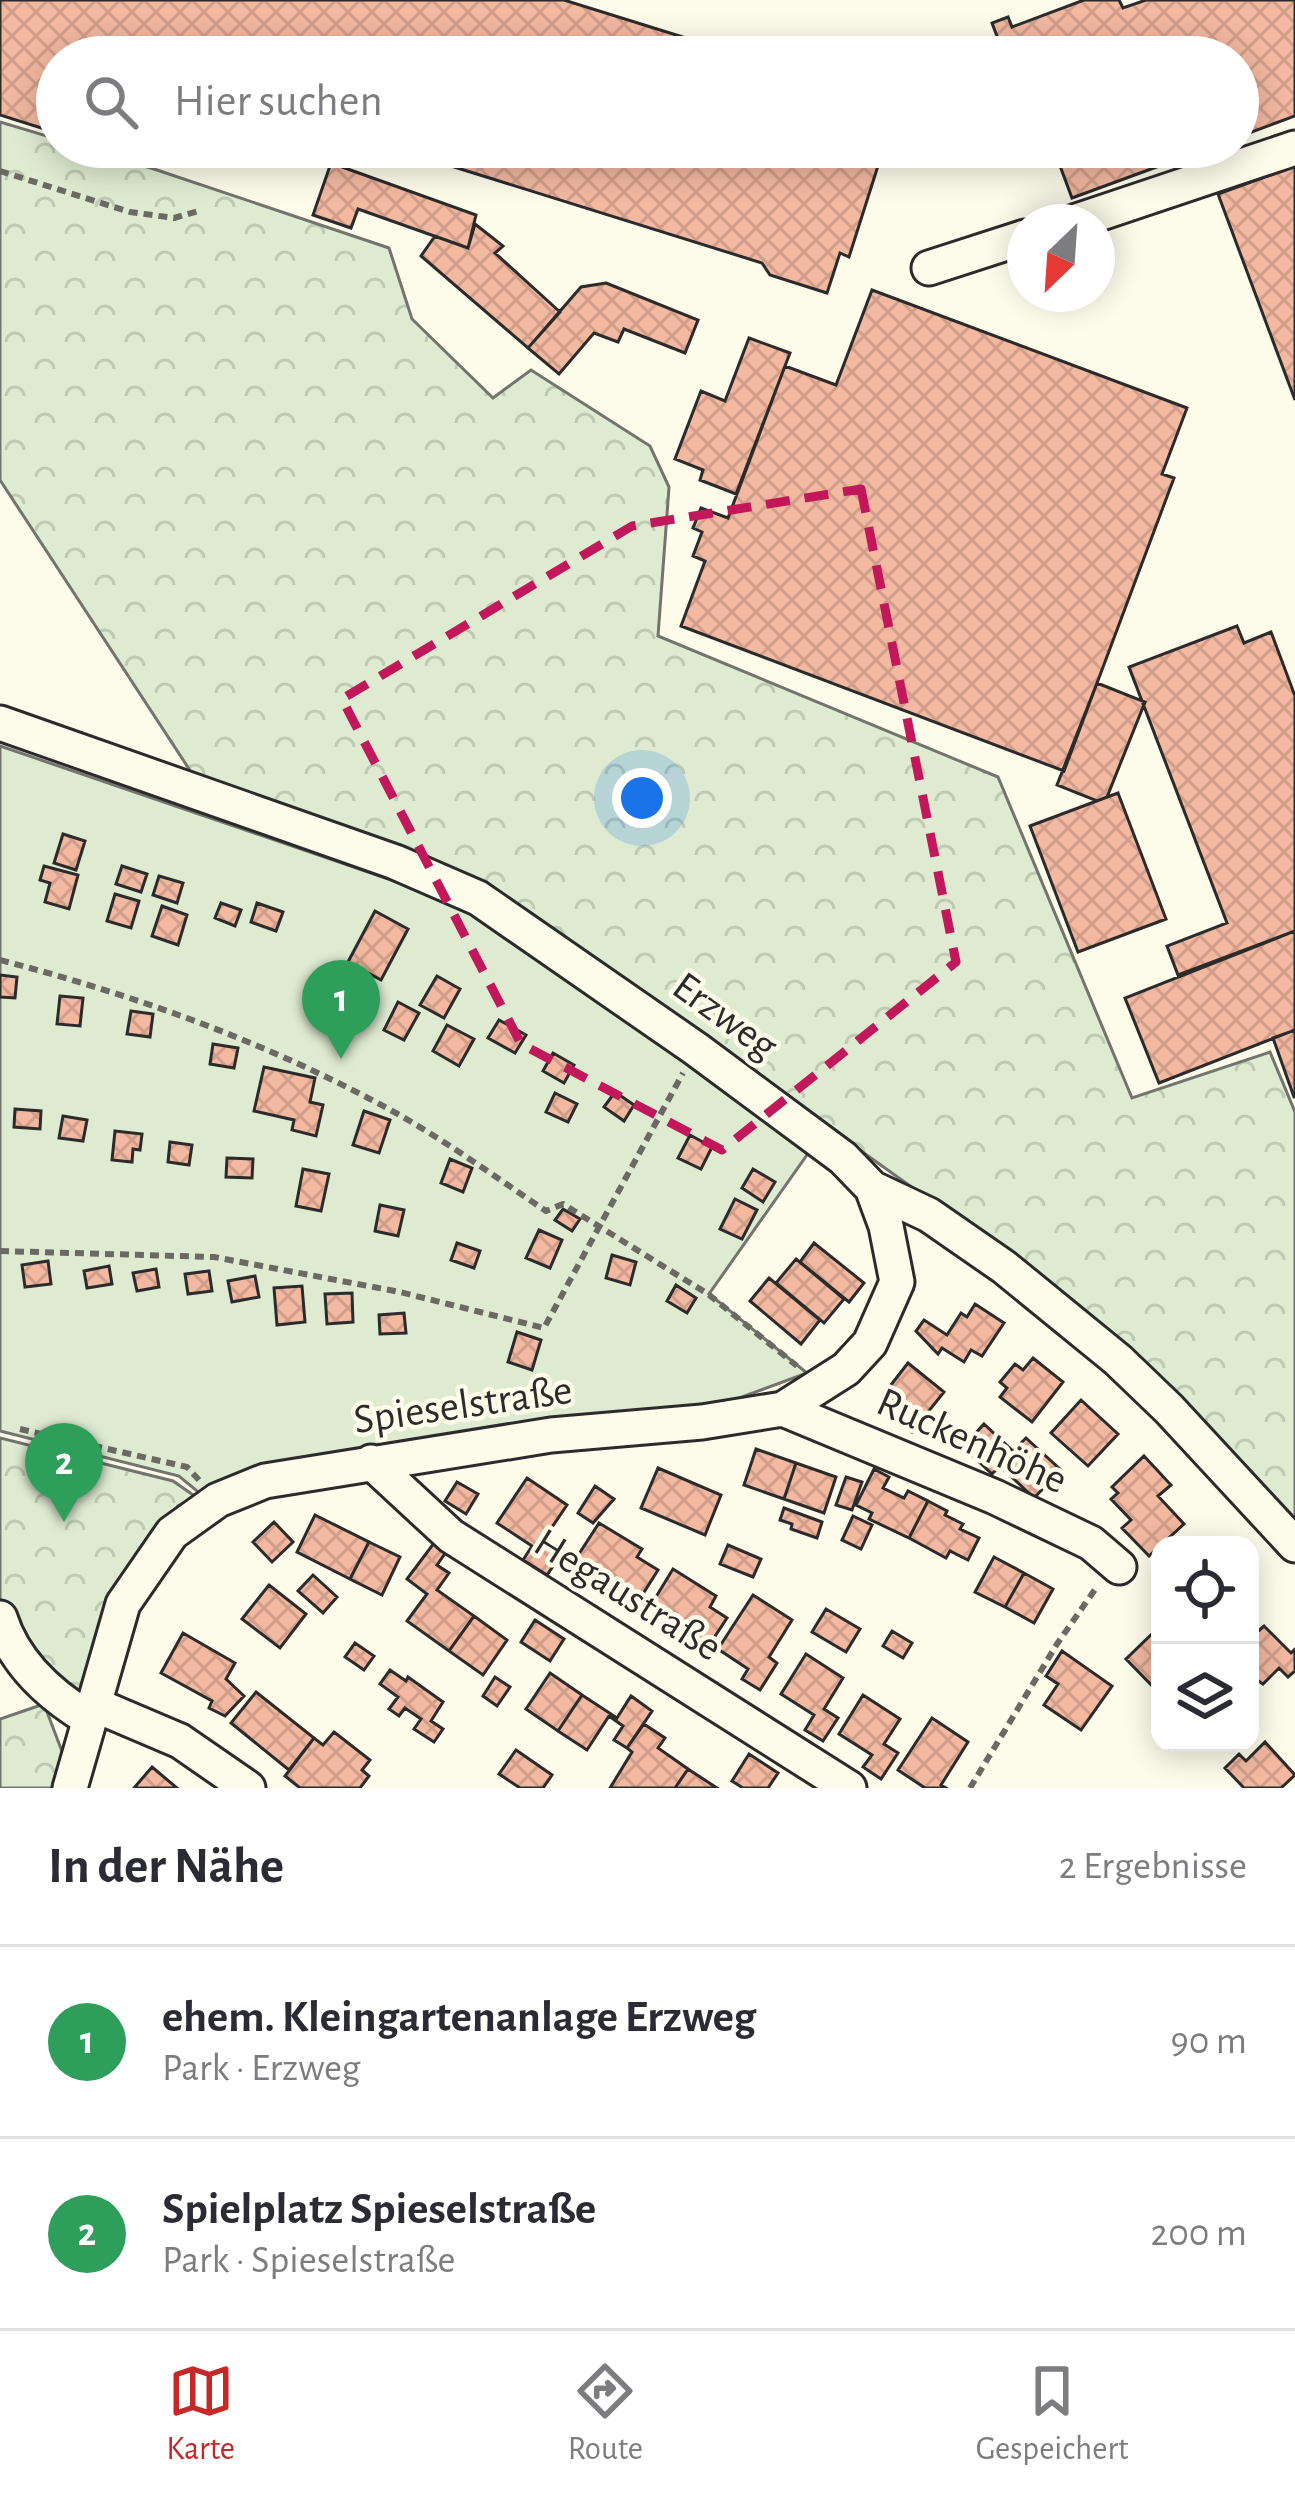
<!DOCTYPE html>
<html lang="de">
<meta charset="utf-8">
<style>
:root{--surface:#fff;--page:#f7f7f7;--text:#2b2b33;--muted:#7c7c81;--line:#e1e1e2;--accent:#c62828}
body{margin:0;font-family:"Alegreya Sans",sans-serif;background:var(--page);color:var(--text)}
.controls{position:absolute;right:36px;bottom:36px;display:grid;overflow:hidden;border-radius:24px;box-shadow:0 6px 30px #0003}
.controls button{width:108px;height:108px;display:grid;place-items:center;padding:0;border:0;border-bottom:3px solid var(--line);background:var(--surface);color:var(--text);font:60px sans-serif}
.compass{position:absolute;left:1007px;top:204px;width:108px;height:108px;border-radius:50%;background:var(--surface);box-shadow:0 6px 30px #0003;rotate:205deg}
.you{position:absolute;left:642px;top:798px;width:42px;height:42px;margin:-30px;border:9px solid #fff;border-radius:50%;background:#1a73e8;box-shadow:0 0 0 18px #1a73e833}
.badge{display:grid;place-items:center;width:78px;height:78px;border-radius:50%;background:var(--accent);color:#fff;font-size:39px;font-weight:700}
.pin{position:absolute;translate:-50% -99px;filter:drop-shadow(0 3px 6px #0008)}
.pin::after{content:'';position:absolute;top:63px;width:42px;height:36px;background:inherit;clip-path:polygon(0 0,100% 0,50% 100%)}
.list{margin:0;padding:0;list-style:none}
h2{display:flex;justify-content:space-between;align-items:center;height:156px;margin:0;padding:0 48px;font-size:51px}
h2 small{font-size:39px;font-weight:400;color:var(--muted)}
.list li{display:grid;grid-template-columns:78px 1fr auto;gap:36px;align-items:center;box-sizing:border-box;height:192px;padding:0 48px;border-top:3px solid var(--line)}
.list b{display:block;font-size:45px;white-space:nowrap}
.list p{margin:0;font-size:39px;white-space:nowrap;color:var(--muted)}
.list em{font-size:39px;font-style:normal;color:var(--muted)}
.icon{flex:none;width:66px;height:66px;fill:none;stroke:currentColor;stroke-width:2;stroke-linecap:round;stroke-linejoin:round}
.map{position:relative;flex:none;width:1295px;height:1788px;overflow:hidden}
.search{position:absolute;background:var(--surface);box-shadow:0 6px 30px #0003;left:36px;right:36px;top:36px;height:132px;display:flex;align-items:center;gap:30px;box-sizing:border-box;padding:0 42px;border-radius:66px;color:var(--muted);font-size:45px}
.sheet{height:540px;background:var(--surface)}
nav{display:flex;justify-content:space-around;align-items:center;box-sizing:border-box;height:168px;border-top:3px solid var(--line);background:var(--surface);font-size:33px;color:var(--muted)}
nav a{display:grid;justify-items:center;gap:6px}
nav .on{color:var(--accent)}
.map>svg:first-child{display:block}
.forest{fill:url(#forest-crowns);stroke:#74746e;stroke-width:3}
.green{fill:#deebd1;stroke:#74746e;stroke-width:3}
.building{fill:url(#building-cross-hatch);stroke:#2b2b2b;stroke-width:3}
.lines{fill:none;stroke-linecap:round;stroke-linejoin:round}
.minor-casing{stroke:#2b2b2b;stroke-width:39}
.path{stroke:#6a6964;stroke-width:6;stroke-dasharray:9 6;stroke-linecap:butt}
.minor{stroke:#fdfbea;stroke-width:33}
.marked{fill:none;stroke:#c2185b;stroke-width:9;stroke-dasharray:24 15;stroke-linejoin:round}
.labels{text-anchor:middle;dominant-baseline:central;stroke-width:9;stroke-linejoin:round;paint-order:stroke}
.street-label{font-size:42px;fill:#2b2b2b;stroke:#fdfbea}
</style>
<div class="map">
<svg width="1295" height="1788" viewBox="0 0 1295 1788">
<defs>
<pattern id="forest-crowns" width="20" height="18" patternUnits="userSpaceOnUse" patternTransform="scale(3)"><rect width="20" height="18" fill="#deebd1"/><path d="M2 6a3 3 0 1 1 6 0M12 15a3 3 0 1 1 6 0" fill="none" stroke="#bfcab4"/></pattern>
<pattern id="building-cross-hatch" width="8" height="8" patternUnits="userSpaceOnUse" patternTransform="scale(3)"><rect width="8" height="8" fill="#f2b8a0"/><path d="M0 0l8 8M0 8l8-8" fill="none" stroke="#d09e8a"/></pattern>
</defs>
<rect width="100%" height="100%" fill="#fdfbea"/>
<path class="forest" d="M 0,122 L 57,139 L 57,147 L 83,147 L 154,169 L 389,248 L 412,319 L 493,398 L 531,370 L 650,446 L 669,487 L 658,636 L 998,777 L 1132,1098 L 1270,1052 L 1295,1112 L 1295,1527 L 1008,1256 L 563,938 L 193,775 L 0,480 Z
M 0,1438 L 173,1481 L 196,1497 L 178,1506 L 114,1599 L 84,1695 L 0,1660 Z
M 44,1704 L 63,1754 L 55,1788 L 0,1788 L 0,1719 Z"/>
<path class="green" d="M 0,746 L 470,907 L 809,1152 L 709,1294 L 807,1373 L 704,1411 L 203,1496 L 179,1476 L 0,1431 Z"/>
<path class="building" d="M 0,0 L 564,0 L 747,57 L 217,57 L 170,43 L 165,57 L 57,57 L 57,133 L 0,115 Z
M 1084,0 L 1119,0 L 1123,8 L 1146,0 L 1295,0 L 1295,116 L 1238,137 L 1238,57 L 1005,57 L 992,23 L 1008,17 L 1012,27 Z
M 390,147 L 884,147 L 849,257 L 840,253 L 827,293 L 770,275 L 762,263 Z
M 1053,147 L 1211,147 L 1072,198 Z
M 331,163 L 476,215 L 468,248 L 358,209 L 351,228 L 313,215 Z
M 1295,166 L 1295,400 L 1218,194 Z
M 475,224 L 503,246 L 495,253 L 560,312 L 528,348 L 421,256 L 435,236 L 468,248 Z
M 606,283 L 698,320 L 685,353 L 624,329 L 618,342 L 594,333 L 559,374 L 528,348 L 581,287 Z
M 872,290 L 1187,408 L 1162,474 L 1174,478 L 1064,771 L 681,626 L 705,561 L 693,556 L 702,532 L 693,528 L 701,508 L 728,518 L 785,366 L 836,385 Z
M 749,338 L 790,353 L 736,494 L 700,480 L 703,470 L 675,459 L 701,391 L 725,401 Z
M 1237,626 L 1244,643 L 1271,632 L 1295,696 L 1295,931 L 1178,975 L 1167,946 L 1227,923 L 1129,667 Z
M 1097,683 L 1145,702 L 1107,797 L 1097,801 L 1057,785 Z
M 1118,793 L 1166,919 L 1078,952 L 1030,826 Z
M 63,834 L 85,841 L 76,870 L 54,863 Z
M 44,866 L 78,875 L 69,909 L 45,902 L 50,883 L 40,880 Z
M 122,866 L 147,874 L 141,892 L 116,884 Z
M 159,876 L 183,883 L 177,903 L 153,895 Z
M 115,894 L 139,901 L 131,928 L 107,921 Z
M 221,903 L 241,910 L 235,926 L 215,918 Z
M 257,903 L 283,912 L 276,931 L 251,922 Z
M 162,906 L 187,915 L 178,945 L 152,936 Z
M 375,911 L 408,929 L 381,980 L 348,962 Z
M 1295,931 L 1295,1030 L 1159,1083 L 1125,998 Z
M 0,975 L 17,977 L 15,998 L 0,997 Z
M 437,976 L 460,989 L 444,1018 L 420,1005 Z
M 347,979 L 371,991 L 359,1015 L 335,1003 Z
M 60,996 L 83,998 L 80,1026 L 57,1024 Z
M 398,1002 L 419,1013 L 404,1040 L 384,1030 Z
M 131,1011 L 153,1014 L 150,1037 L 127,1034 Z
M 499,1020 L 526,1035 L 515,1053 L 488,1038 Z
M 447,1025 L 474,1039 L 459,1066 L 433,1051 Z
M 1295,1030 L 1295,1097 L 1294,1097 L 1273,1038 Z
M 213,1044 L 238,1048 L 234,1068 L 210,1064 Z
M 553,1053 L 574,1065 L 564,1083 L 543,1071 Z
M 264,1067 L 315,1078 L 310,1102 L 323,1105 L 316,1136 L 292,1130 L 294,1120 L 254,1111 Z
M 615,1092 L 634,1105 L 624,1121 L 604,1107 Z
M 555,1093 L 577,1104 L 568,1122 L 546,1112 Z
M 15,1109 L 41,1111 L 40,1129 L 14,1127 Z
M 364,1111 L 390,1120 L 379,1153 L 353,1145 Z
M 63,1116 L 87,1120 L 83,1141 L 59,1138 Z
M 115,1131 L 142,1134 L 140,1150 L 133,1149 L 132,1162 L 112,1160 Z
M 690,1135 L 712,1147 L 701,1169 L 678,1158 Z
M 170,1142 L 192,1145 L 189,1165 L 168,1162 Z
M 227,1158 L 253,1159 L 252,1178 L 226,1177 Z
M 450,1159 L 472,1168 L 463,1192 L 441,1183 Z
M 303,1169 L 329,1174 L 321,1211 L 296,1206 Z
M 753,1169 L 775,1182 L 763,1202 L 742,1188 Z
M 735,1199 L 757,1210 L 742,1239 L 720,1229 Z
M 380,1205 L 404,1210 L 398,1236 L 375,1231 Z
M 563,1209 L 580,1219 L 572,1231 L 555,1220 Z
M 539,1230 L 562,1240 L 550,1268 L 526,1258 Z
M 457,1243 L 480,1251 L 474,1268 L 451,1260 Z
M 814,1243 L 864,1283 L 849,1302 L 800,1262 Z
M 612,1255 L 636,1262 L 630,1285 L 606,1278 Z
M 796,1259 L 844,1299 L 824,1323 L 776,1283 Z
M 48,1261 L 51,1284 L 25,1287 L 22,1265 Z
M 109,1266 L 112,1284 L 87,1288 L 84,1271 Z
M 156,1269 L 159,1287 L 137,1291 L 133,1273 Z
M 209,1271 L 212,1291 L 188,1294 L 185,1274 Z
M 255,1276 L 259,1297 L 232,1302 L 228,1281 Z
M 769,1278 L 820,1320 L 801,1344 L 750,1301 Z
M 676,1285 L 696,1298 L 687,1313 L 667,1301 Z
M 302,1286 L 305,1322 L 277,1325 L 274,1288 Z
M 352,1293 L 353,1322 L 327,1324 L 325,1294 Z
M 975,1304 L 1004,1323 L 982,1356 L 971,1350 L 964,1362 L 942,1348 L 938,1354 L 916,1331 L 924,1320 L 947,1335 L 961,1313 L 967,1317 Z
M 404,1313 L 406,1333 L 380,1334 L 379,1315 Z
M 517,1332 L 541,1340 L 532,1370 L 508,1362 Z
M 1033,1358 L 1063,1382 L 1032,1422 L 1000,1397 L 1007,1388 L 1000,1382 L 1015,1364 L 1023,1370 Z
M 908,1363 L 944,1392 L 912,1432 L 884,1409 L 894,1395 L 887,1390 Z
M 1081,1400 L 1118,1434 L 1088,1466 L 1051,1433 Z
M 984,1424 L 1013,1451 L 1026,1438 L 1061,1470 L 1034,1498 L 1000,1466 L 992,1474 L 963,1447 Z
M 756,1449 L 796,1463 L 784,1499 L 744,1485 Z
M 1144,1456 L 1171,1485 L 1158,1496 L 1184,1524 L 1149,1556 L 1122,1528 L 1131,1520 L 1111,1499 L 1118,1493 L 1112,1487 Z
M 796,1463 L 836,1477 L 824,1513 L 784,1499 Z
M 658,1468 L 721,1495 L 705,1535 L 641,1508 Z
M 874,1469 L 889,1477 L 883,1488 L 904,1498 L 908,1491 L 928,1501 L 909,1538 L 869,1519 L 872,1513 L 856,1505 Z
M 846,1477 L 862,1482 L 852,1510 L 836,1505 Z
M 527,1478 L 567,1505 L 544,1539 L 563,1552 L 547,1575 L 523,1560 L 532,1546 L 497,1523 Z
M 457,1482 L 478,1494 L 466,1514 L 445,1501 Z
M 595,1486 L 614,1499 L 593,1523 L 578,1513 Z
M 928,1501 L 947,1511 L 945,1515 L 963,1524 L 960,1529 L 979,1538 L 968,1560 L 950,1551 L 946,1558 L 909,1538 Z
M 784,1508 L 822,1522 L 817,1538 L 791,1529 L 792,1524 L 780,1520 Z
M 315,1515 L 369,1542 L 350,1579 L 297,1552 Z
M 853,1516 L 872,1525 L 861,1549 L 842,1540 Z
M 274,1522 L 293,1542 L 272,1562 L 253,1542 Z
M 599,1523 L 642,1549 L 637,1557 L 658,1570 L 641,1597 L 577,1557 Z
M 369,1542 L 400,1557 L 382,1595 L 350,1579 Z
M 434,1543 L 446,1552 L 437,1565 L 449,1573 L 437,1590 L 474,1616 L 449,1651 L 407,1621 L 427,1594 L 407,1579 Z
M 728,1545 L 761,1559 L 753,1577 L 720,1564 Z
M 994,1557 L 1024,1573 L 1005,1607 L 975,1592 Z
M 673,1569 L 716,1596 L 710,1607 L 727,1618 L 706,1650 L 691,1641 L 696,1634 L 651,1605 Z
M 1024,1573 L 1053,1589 L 1034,1623 L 1005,1607 Z
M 313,1575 L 337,1597 L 323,1613 L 298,1591 Z
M 269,1585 L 306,1614 L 280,1648 L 242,1619 Z
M 753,1595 L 792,1620 L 769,1657 L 777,1663 L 760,1690 L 742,1679 L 748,1669 L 718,1649 Z
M 826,1609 L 860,1629 L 846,1652 L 812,1632 Z
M 474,1616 L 507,1640 L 483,1675 L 449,1651 Z
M 535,1620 L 564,1639 L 550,1661 L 521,1642 Z
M 1264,1626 L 1291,1653 L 1295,1649 L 1295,1671 L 1288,1677 L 1279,1668 L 1263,1684 L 1250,1675 L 1250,1629 L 1256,1633 Z
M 892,1631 L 912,1643 L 903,1658 L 883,1646 Z
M 1155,1631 L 1160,1637 L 1160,1694 L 1126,1659 Z
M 183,1633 L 235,1663 L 226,1679 L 244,1696 L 225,1716 L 209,1708 L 212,1701 L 161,1673 Z
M 355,1643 L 374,1656 L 364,1670 L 345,1657 Z
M 1062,1651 L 1112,1686 L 1081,1730 L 1044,1705 L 1058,1684 L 1046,1676 Z
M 806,1654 L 843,1678 L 824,1709 L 838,1718 L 823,1741 L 805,1730 L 814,1715 L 781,1694 Z
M 390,1670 L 406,1681 L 408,1677 L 443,1702 L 431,1721 L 443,1729 L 434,1742 L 414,1729 L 421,1719 L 405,1708 L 399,1716 L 389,1709 L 398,1697 L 380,1684 Z
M 550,1673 L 582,1695 L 558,1731 L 526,1709 Z
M 495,1677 L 510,1687 L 497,1706 L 483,1696 Z
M 256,1692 L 314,1738 L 289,1770 L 231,1723 Z
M 582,1695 L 617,1718 L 631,1696 L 652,1711 L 627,1748 L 614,1740 L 623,1726 L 609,1716 L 587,1750 L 558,1731 Z
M 863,1695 L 900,1719 L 884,1744 L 898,1753 L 881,1779 L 863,1767 L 872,1755 L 839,1734 Z
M 932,1718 L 968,1742 L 941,1785 L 946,1788 L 925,1788 L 898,1770 Z
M 644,1724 L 665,1738 L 658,1748 L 688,1769 L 675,1788 L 610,1788 L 632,1752 L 627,1748 Z
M 334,1732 L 370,1760 L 362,1770 L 369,1776 L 360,1788 L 300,1788 L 285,1776 L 314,1738 L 323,1745 Z
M 1265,1742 L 1295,1775 L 1281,1788 L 1244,1788 L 1225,1768 L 1239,1754 L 1246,1761 Z
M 516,1750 L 552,1775 L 543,1788 L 520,1788 L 499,1774 Z
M 749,1754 L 778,1773 L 768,1788 L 743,1788 L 732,1781 Z
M 152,1767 L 177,1788 L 134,1788 Z
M 688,1769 L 717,1788 L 675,1788 Z"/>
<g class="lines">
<defs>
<path id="minor" d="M 1074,222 L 1295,148
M 929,268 L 1025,237
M 0,723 L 395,862 L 478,898 L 696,1049 L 843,1158 L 872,1188 L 929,1215 L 1004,1267 L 1118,1360 L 1169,1409 L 1295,1545
M 783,1409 L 995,1497 L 1091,1543 L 1119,1567
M 371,1462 L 451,1536 L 849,1788
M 0,1618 C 14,1662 50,1695 88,1718
M 93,1704 L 180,1741 L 248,1788
M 70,1788 L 123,1604 L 172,1533 L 218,1500 L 265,1481 L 551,1435 L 702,1422 L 783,1409 L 846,1369 L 870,1343 L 897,1282 L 886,1226 L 872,1188"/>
</defs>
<use href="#minor" class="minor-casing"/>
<path class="path" d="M 0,171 L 130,212 L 174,218 L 202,210
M 0,960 C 127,993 252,1037 368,1098 C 431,1130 488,1172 546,1211 L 563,1204 L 708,1294 L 797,1366
M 0,1251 L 214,1257 L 400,1292 L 544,1328 L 683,1073
M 20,1429 L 187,1467 L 199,1480
M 970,1788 L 1057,1644 L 1096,1588"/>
<use href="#minor" class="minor"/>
</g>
<path class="marked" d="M 861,489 L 956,962 L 722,1150 L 521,1044 L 342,699 L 632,526 Z"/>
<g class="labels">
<g class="street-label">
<text transform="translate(725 1016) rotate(36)">Erzweg</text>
<text transform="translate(463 1405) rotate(-8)">Spieselstraße</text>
<text transform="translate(972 1441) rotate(24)">Ruckenhöhe</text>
<text transform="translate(628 1595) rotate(32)">Hegaustraße</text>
</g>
</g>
</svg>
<div class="controls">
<button><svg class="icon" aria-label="locate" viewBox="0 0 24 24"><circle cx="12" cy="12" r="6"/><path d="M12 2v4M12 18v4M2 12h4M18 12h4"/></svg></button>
<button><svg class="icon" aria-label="layers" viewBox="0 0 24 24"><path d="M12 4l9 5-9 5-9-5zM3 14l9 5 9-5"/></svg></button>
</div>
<svg class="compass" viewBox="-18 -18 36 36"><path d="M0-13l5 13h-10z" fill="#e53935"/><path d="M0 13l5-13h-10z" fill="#7c7c81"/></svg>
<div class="you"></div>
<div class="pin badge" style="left:341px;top:1059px;background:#2e9e5b">1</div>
<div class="pin badge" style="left:64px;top:1522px;background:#2e9e5b">2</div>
<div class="search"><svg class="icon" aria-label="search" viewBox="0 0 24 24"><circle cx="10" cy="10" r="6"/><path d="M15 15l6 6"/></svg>Hier suchen</div>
</div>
<section class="sheet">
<h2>In der Nähe<small>2 Ergebnisse</small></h2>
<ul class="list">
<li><span class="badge" style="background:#2e9e5b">1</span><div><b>ehem. Kleingartenanlage Erzweg</b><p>Park · Erzweg</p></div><em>90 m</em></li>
<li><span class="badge" style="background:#2e9e5b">2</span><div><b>Spielplatz Spieselstraße</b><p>Park · Spieselstraße</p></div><em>200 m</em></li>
</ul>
</section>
<nav>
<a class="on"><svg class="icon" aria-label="map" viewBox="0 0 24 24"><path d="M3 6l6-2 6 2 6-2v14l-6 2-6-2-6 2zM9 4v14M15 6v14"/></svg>Karte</a>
<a><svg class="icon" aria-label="directions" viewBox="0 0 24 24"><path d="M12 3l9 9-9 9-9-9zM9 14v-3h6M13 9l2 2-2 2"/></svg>Route</a>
<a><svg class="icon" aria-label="saved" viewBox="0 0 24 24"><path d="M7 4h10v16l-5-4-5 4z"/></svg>Gespeichert</a>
</nav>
